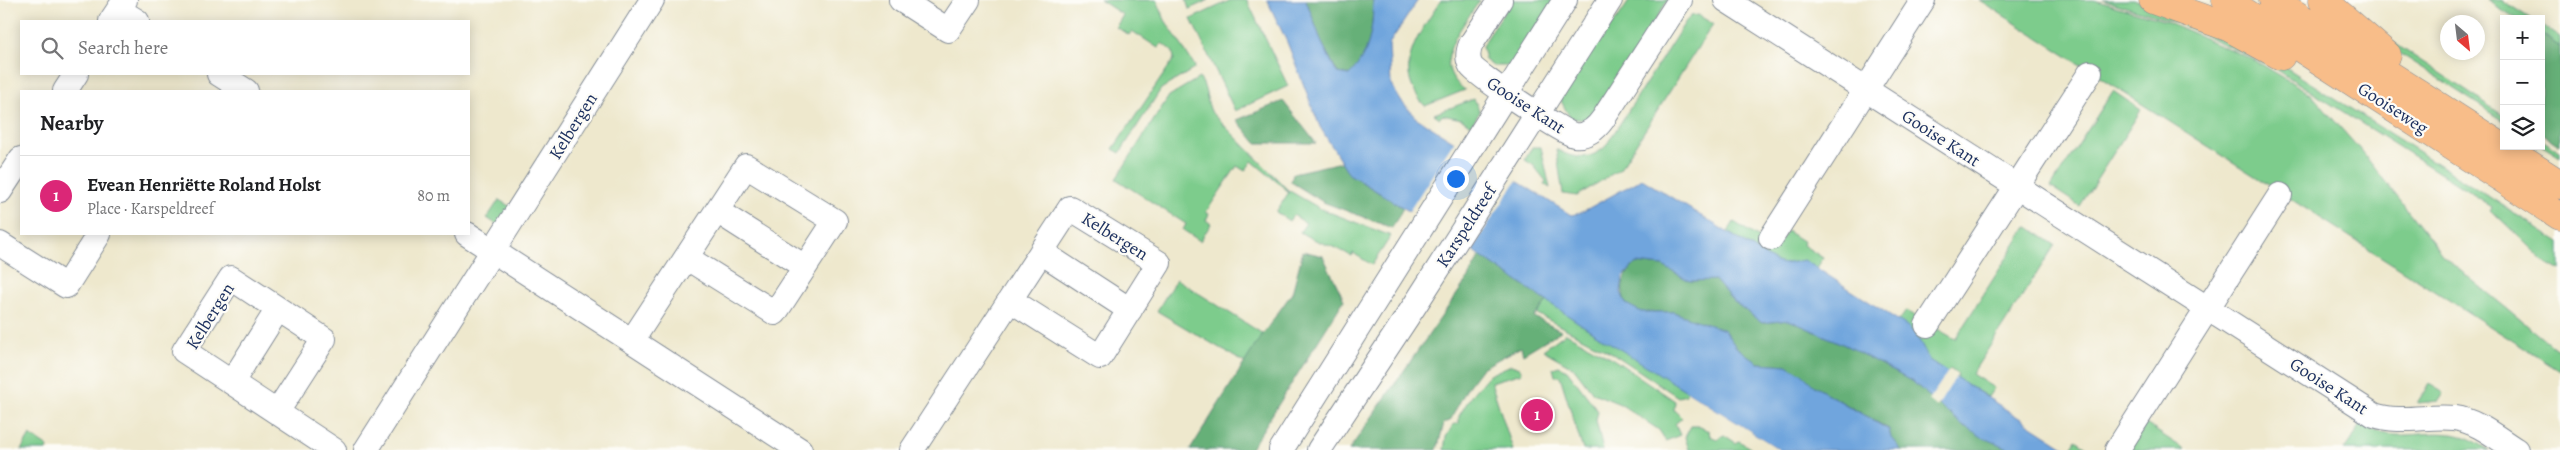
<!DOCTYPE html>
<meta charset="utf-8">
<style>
:root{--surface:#fff;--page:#f6f6f6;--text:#202124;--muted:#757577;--line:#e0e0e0;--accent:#db2777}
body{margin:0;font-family:Alegreya,serif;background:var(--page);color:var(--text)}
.controls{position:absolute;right:15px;top:15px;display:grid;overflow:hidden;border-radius:0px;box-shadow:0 2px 12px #0003}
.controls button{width:45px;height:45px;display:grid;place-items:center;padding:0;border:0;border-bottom:1px solid var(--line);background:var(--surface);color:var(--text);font:25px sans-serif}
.compass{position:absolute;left:2440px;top:15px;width:45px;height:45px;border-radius:50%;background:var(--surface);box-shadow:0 2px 12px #0003;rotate:152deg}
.you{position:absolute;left:1455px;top:178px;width:18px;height:18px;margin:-12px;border:4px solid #fff;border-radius:50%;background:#1a73e8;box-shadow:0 0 0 8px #1a73e833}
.badge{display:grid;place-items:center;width:32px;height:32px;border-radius:50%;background:var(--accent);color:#fff;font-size:16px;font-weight:700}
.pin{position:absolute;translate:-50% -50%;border:2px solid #fff;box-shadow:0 1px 5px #0006}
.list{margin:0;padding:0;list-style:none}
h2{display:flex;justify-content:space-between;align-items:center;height:65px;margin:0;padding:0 20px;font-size:21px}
h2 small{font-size:16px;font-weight:400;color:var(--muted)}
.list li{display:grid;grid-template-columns:32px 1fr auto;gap:15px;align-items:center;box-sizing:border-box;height:80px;padding:0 20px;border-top:1px solid var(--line)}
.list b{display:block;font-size:19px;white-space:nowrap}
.list p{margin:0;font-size:16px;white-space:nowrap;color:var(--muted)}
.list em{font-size:16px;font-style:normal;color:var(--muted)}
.icon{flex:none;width:28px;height:28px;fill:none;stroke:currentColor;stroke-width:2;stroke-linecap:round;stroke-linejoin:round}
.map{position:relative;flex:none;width:2560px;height:450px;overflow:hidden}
.search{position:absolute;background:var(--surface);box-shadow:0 2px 12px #0003;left:20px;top:20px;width:450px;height:55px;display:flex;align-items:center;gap:12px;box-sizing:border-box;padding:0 18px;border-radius:0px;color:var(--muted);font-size:19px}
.panel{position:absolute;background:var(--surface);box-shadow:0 2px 12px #0003;left:20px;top:90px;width:450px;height:145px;border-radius:0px}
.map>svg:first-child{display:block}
.green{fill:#7dcc8c;stroke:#4c7e75}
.forest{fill:#66b078;stroke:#40706b}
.water{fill:#70a5dd;stroke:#466a9e}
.pier{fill:#eee8cd}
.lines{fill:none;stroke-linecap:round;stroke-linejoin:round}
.minor-casing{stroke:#848c96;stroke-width:26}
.highway-casing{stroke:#848c96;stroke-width:29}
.minor{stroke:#fff;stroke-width:24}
.highway{stroke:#f8bd89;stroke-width:28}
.labels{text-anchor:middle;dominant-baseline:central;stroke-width:4.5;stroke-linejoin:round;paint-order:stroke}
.street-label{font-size:18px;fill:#1b2f5e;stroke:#fdfcf7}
</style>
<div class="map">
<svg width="2560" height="450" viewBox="0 0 2560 450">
<rect width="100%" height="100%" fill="#fdfcf7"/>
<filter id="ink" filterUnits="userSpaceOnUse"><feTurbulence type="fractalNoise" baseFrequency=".02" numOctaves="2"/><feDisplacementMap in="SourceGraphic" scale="10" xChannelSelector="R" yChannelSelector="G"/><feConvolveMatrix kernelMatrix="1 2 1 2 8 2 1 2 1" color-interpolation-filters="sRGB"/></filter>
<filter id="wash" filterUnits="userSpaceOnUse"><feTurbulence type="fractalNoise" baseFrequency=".0096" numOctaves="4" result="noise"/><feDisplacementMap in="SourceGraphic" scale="20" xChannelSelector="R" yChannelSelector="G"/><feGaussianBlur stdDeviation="1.12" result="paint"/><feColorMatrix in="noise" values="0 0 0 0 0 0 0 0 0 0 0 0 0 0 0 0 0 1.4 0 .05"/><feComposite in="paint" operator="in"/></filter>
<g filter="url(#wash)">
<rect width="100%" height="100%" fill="#eee8cd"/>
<path class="green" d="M 1100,0 L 1157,0 L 1165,20 L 1195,66 L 1194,69 L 1161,89 L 1120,153 L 1113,149 L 1174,59 L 1173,52 L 1162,43 L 1158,48 L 1132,31 L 1129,35 L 1116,27 L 1123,15 Z
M 1186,0 L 1209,0 L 1189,9 Z
M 1231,0 L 1247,0 L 1288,86 L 1235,111 L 1191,19 Z
M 1441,0 L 1480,0 C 1462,28 1428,63 1465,90 L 1425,106 C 1390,68 1419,35 1441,0 Z
M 1512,0 L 1558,0 L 1514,66 L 1493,66 L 1485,60 L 1482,46 Z
M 1630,0 L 1668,0 L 1597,112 L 1585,120 L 1570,118 L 1559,97 L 1580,59 L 1617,19 Z
M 1979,0 L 2094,0 L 2166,21 L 2256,61 L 2311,94 L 2362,152 L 2445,258 L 2560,352 L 2560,371 Z
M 2102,0 L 2133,0 L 2164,10 L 2287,68 L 2560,242 L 2560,271 L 2546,263 L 2491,210 L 2493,207 L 2271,66 L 2176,22 Z
M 2487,0 L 2502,0 L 2531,19 L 2517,19 Z
M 1698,15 L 1713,24 L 1620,169 L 1577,196 L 1563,194 L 1556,149 C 1573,159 1589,161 1605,147 L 1686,21 L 1691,16 Z
M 2541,25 L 2560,38 L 2560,47 L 2541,34 Z
M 2385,37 L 2504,116 L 2504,121 L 2403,56 L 2387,44 Z
M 1199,78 C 1207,85 1206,103 1212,113 L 1288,190 L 1321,209 L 1391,236 L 1372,265 L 1353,253 L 1351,256 C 1334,245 1316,243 1300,232 L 1306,223 L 1293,215 L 1289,221 L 1276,212 L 1289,192 L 1252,161 L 1245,171 L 1237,166 L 1206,212 L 1209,214 L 1206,220 L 1211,224 L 1200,241 L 1183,230 L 1186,224 L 1116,179 L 1169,96 Z
M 2113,91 L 2141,110 L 2080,206 L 2051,187 Z
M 1474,99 L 1480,112 L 1471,125 L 1462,119 L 1442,115 L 1440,118 L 1434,114 Z
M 2541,140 L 2560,152 L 2560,157 L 2541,145 Z
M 1532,147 L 1541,147 L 1550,188 L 1544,184 L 1546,181 L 1533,165 L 1525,160 Z
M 499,200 L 511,207 L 499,226 L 487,218 Z
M 1734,222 L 1775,248 L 1787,231 L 1804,242 L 1803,245 L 1823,258 L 1817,268 L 1804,260 L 1784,264 L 1775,262 L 1728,232 Z
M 2027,226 L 2055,245 L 1972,374 L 1994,388 L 1988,397 L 1956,378 L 1958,375 L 1950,369 L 1947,372 L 1929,360 L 1899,321 L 1906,311 L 1955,339 Z
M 1176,279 L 1263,334 L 1245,363 L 1157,311 Z
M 1547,301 L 1591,331 L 1688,390 L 1686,395 L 1678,397 L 1614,354 L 1537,314 Z
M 1566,333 L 1610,357 L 1675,401 L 1674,410 L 1682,418 L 1675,424 L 1680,435 L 1666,441 L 1659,430 L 1620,404 L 1593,393 L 1574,368 L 1543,350 Z
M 1511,365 L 1520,368 L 1522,373 L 1491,382 L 1513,450 L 1444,450 L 1446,437 L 1453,425 L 1459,423 L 1459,416 L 1473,393 L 1489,375 Z
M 1559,366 L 1567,370 L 1598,411 L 1596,420 L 1603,450 L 1583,450 L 1560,376 L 1555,376 L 1553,368 Z
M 2429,384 L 2444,393 L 2439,401 L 2417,403 Z
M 2146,424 L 2184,449 L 2183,450 L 2129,450 Z
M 2361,425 C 2397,445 2421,428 2457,435 C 2469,437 2478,443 2489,450 L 2344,450 Z
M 1691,426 L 1698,426 L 1709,431 L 1710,436 L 1717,439 L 1724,435 L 1736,443 L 1739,441 L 1753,450 L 1689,450 L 1685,437 Z
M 30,435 L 48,447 L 47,450 L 21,450 Z
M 2076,440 L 2091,450 L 2070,450 Z"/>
<path class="forest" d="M 1306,0 L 1373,0 C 1373,29 1370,54 1350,75 L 1338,73 L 1322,43 Z
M 2541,34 L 2560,47 L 2560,146 L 2541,133 Z
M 1283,101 L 1316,143 L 1256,143 L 1237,120 Z
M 1342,162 L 1349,174 L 1403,208 L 1392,228 L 1323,202 L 1291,182 L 1293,173 Z
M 1303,251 L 1323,256 L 1344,300 L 1250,450 L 1190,450 L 1260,338 L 1292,293 Z
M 1480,256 L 1547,301 L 1534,317 L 1561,331 L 1523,354 L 1521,347 L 1482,368 L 1467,388 L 1450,421 L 1444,423 L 1437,450 L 1349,450 L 1466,281 Z
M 1636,263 L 1663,266 L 1690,281 L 1715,280 L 1733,301 L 1762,323 L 1789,320 L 1847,346 L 1913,382 L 1960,423 L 2013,450 L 1901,450 L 1891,438 L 1889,429 L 1814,386 L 1802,374 L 1787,365 L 1758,363 L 1736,347 L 1724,330 L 1673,312 L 1641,312 L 1626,304 C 1619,286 1623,277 1636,263 Z"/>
<path class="water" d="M 1267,0 L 1306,0 L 1322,43 L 1337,73 L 1349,75 C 1370,54 1373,29 1373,0 L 1418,0 L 1389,44 L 1391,84 L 1401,101 L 1415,117 L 1571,215 L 1580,213 L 1642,179 L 1775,262 L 1784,264 L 1804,260 L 1907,326 L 1915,333 L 1929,360 L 2069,450 L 2013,450 L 1982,437 L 1960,423 L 1913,382 L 1847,346 L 1789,320 L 1762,323 L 1733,301 L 1715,280 L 1690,281 L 1663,266 L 1636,263 L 1623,277 L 1621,292 L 1626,304 L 1641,312 L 1673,312 L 1724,330 L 1736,347 L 1758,363 L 1787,365 L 1802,374 L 1814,386 L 1889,430 L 1891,438 L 1901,450 L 1780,450 L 1591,331 L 1480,256 L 1427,217 L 1407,210 L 1349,174 L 1320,127 L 1287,42 Z"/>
<path class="pier" d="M 1455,140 L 1517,180 L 1470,252 L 1426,219 L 1408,213 Z
M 1949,370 L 1957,375 L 1937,407 L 1929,400 Z
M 1688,392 L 1780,450 L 1775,450 L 1686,394 Z"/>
</g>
<g filter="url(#ink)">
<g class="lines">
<defs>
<path id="minor" d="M 901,0 L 948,30 L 968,0
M 1500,0 L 1471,44 C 1468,51 1467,59 1471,66 C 1477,75 1563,133 1574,135 C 1586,137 1596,129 1603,119 L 1680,0
M 1726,0 L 2374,415 C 2400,424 2428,415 2455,418 C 2477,421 2497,438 2516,450
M 119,10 L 137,21
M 111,21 L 125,0
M 219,74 L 246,91
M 65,91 L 76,74
M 0,191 L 21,159
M 717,211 L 805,267
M 467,234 L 800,450
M 1771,238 L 1923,0
M 0,244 L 66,286 L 99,234
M 1041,252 L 1130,310
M 1927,325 L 2090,73
M 633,339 L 746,166 L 835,221 L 775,313 L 687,258
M 232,382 L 278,309
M 277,412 L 324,339 L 231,278 L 184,351 L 334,450
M 366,450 L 652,0
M 912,450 L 1070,208 L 1159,263 L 1100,357 L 1010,300
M 1281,450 L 1565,0
M 1319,450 L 1415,305 L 1610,0
M 2117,450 L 2280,195"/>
<path id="highway" d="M 2153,0 L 2228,27 L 2281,56
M 2226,0 L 2560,216
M 2273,0 L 2560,184
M 2323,0 L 2387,55"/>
</defs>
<use href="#minor" class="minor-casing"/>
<use href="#highway" class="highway-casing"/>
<use href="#minor" class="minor"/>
<use href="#highway" class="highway"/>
</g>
</g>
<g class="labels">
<g class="street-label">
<text transform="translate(1526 105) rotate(33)">Gooise Kant</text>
<text transform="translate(2393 108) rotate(33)">Gooiseweg</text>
<text transform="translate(573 126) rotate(-58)">Kelbergen</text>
<text transform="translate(1941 138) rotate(33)">Gooise Kant</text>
<text transform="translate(1466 226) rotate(-57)">Karspeldreef</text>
<text transform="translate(1115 236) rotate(32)">Kelbergen</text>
<text transform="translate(210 316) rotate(-58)">Kelbergen</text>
<text transform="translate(2329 386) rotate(33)">Gooise Kant</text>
</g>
</g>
</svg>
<div class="controls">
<button>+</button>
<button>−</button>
<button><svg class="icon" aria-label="layers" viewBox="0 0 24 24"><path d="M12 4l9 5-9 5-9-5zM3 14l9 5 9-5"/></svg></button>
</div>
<svg class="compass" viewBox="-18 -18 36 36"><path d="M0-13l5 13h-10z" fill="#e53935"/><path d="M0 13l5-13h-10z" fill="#757577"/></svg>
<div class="you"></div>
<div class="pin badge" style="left:1537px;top:415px">1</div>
<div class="search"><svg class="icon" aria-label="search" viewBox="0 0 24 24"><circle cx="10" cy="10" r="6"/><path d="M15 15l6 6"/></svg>Search here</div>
<section class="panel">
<h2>Nearby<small></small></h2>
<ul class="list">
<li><span class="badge">1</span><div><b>Evean Henriëtte Roland Holst</b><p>Place · Karspeldreef</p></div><em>80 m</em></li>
</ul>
</section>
</div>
